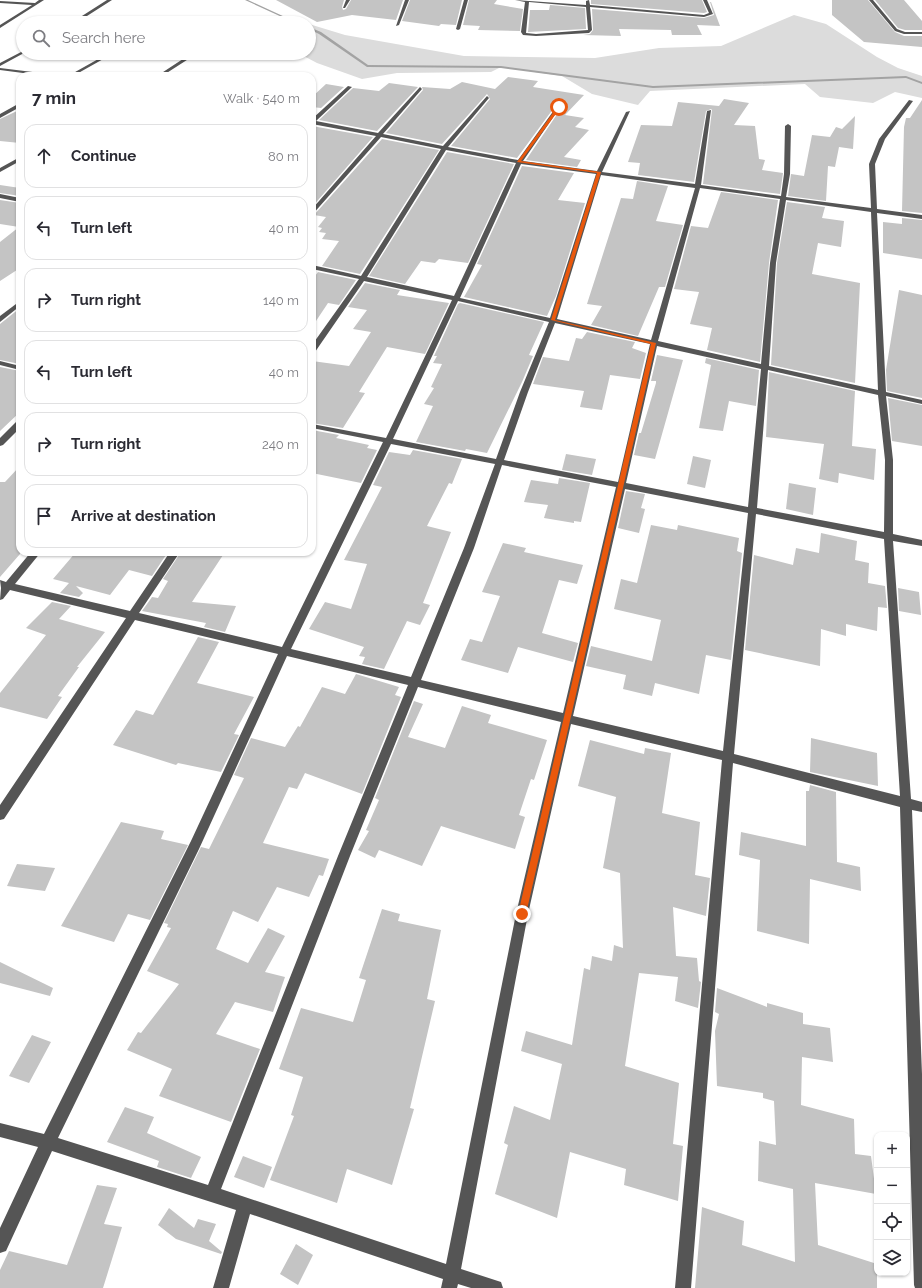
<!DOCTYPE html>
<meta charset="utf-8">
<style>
:root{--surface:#fff;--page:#f7f7f7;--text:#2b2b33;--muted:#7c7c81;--line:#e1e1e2}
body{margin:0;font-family:Raleway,sans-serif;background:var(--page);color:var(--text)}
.controls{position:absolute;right:12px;bottom:12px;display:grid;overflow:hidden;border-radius:8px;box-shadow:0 1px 3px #0004}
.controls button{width:36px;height:36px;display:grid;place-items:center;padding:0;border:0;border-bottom:1px solid var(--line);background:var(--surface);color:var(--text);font:20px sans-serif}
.stop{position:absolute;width:12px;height:12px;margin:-9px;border:3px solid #ea580c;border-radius:50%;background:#fff}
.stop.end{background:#ea580c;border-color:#fff;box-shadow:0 1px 4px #0008}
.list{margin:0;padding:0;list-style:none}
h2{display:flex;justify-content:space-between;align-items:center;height:52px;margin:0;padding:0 16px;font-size:17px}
h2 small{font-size:13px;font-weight:400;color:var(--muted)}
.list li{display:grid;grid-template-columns:26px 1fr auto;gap:12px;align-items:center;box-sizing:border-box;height:64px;margin:0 8px 8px;padding:0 8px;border:1px solid var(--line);border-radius:12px}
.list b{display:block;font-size:15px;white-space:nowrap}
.list em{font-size:13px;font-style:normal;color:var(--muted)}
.icon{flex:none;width:22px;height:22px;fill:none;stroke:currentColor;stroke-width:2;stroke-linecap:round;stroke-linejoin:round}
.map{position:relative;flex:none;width:922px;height:1288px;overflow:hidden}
.search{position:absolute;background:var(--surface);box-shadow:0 1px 3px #0004;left:16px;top:16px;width:300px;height:44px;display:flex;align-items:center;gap:10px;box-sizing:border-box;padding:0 14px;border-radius:22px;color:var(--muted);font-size:15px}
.panel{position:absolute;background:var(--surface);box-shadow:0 1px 3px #0004;left:16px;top:72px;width:300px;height:484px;border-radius:12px}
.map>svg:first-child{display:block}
.green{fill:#dcdcdc}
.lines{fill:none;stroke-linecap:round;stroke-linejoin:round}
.stream{fill:#a3a3a3;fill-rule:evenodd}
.building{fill:#c4c4c4}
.minor{fill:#555;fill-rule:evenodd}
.route{fill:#ea580c}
</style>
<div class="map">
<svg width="922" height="1288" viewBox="0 0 922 1288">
<rect width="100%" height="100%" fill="#fff"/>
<path class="green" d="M 794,15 L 826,24 L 877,57 L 898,68 L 922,76 L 922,98 L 895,92 L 873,103 L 820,97 L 805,84 L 650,91 L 638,105 L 592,94 L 562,76 L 501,67 L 491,72 L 397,73 L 362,79 L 317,63 L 298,53 L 309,53 L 309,24 L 345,35 L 464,56 L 595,58 L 659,48 L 721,46 Z"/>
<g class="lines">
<path class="stream" d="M 245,0 L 248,0 L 298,23 L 295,23 Z
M 309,27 L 321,32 L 368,65 L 501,66 L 653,86 L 906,76 L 922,82 L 922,84 L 906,78 L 653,88 L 501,68 L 367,67 L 319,34 L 309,29 Z"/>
</g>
<path class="building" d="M 276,0 L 344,0 L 342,7 L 343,10 L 346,9 L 351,0 L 403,0 L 396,20 L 352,15 L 317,22 Z
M 410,0 L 462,0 L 456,25 L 441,24 L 439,26 L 402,21 Z
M 469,0 L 497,0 L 494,4 L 523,9 L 520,31 L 478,30 L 480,26 L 463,25 Z
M 591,0 L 702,0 L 707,12 L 704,13 L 591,4 Z
M 832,0 L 868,0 L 895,32 L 904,36 L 922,36 L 922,47 L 864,42 L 832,15 Z
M 875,0 L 904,0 L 922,21 L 922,30 L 905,30 L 898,28 Z
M 710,2 L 711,2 L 720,26 L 697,25 L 702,35 L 672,35 L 671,30 L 619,29 L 621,36 L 583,35 L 590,34 L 593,30 L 592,9 L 704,18 L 714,15 Z
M 550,5 L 585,8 L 586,29 L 528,32 L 530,10 L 549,10 Z
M 508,77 L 538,81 L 533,87 L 584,95 L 565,115 L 584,118 L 575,127 L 589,130 L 564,157 L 581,160 L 577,167 L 526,160 L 562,107 L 561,104 L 556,105 L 517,158 L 451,146 L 490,99 L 487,94 L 442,144 L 386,133 L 423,90 L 422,87 L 450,89 L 462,82 L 495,89 Z
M 389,83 L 418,87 L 377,131 L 319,120 L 353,88 L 379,91 Z
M 326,84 L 344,87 L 321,108 L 312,107 L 312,97 Z
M 724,99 L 749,103 L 734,125 L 755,126 L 759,159 L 765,160 L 762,170 L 783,173 L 780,194 L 703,184 L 712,110 L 711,109 L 706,111 L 694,182 L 638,175 L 640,163 L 628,162 L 641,125 L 672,126 L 678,102 L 719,106 Z
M 922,100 L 922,213 L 902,211 L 904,127 L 906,118 L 910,118 Z
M 17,111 L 20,111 L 20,143 L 0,141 L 0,119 Z
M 855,116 L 853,149 L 839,147 L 835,167 L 828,166 L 826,201 L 788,196 L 791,174 L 804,176 L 812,135 L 830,137 L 836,127 L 842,129 Z
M 312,126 L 373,137 L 312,207 Z
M 382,139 L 439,150 L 360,274 L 322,266 L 339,241 L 322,239 L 326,233 L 319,232 L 322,228 L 318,227 L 326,217 L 314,215 Z
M 447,152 L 514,164 L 468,263 L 439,259 L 435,263 L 421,261 L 405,284 L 369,276 Z
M 522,166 L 574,173 L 558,200 L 585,203 L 556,296 L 547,316 L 464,297 L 482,265 L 477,264 Z
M 637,181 L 668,186 L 656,221 L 683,225 L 665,287 L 659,287 L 638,336 L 591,325 L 602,306 L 587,304 L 621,198 L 633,199 Z
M 0,185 L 20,188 L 20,196 L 0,193 Z
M 721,192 L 778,200 L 769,263 L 760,362 L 707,350 L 712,328 L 690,324 L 699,292 L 674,289 L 691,226 L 708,228 Z
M 0,200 L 20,203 L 20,268 L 0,281 L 0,242 L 19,227 L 0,224 Z
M 787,202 L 825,207 L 822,218 L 844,221 L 841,247 L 818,243 L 812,274 L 860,283 L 855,383 L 771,365 L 777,263 Z
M 902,218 L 922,220 L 922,259 L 883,253 L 883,222 L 902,224 Z
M 318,272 L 356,280 L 339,305 L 328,303 L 312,327 L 312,280 Z
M 365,283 L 400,290 L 397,295 L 449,303 L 425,354 L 387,347 L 359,392 L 365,393 L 343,428 L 312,423 L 312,361 L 349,366 L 371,332 L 353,329 L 367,310 L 348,307 Z
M 899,290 L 922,295 L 922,398 L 887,391 L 886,370 Z
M 460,303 L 544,322 L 529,355 L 533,356 L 522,382 L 487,453 L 466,449 L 465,451 L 416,442 L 433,406 L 424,404 L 434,388 L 431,387 L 442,364 L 433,363 L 437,356 L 434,356 L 458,304 Z
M 20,308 L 20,364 L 0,360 L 0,324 Z
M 587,332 L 635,342 L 632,348 L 646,353 L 640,379 L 610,375 L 602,410 L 580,407 L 584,391 L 533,384 L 543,357 L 569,361 L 576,338 L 582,339 Z
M 657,355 L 683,360 L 655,459 L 634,455 L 639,433 L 641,433 L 656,383 L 656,381 L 651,381 Z
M 706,358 L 759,370 L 756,406 L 729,401 L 723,431 L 699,428 L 711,365 L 705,363 Z
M 0,367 L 20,371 L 20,412 L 0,431 Z
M 769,372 L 855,391 L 852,446 L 876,449 L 874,480 L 839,473 L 838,483 L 819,479 L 824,444 L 766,437 Z
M 888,398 L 922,405 L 922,446 L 892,441 Z
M 312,430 L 339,435 L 336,438 L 369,445 L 367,448 L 377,450 L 361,483 L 312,473 Z
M 413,450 L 462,459 L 452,484 L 449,483 L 427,526 L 451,532 L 423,603 L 430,605 L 420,625 L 407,621 L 384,669 L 362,664 L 365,657 L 359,656 L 364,647 L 309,629 L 325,602 L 351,609 L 367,564 L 344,560 L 382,487 L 373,485 L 389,452 L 410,455 Z
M 566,454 L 596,459 L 592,475 L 562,470 Z
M 693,456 L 711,460 L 705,488 L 687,484 Z
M 20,466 L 20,554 L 0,577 L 0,482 L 5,482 Z
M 559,478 L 590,483 L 581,522 L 574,521 L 574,523 L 544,518 L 548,505 L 524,502 L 531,480 L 558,484 Z
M 789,483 L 816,488 L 813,515 L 786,509 Z
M 626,491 L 645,494 L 641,508 L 645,509 L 639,533 L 618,528 Z
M 651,525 L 677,530 L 678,525 L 739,538 L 737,551 L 742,553 L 731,660 L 706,655 L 699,694 L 655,683 L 652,696 L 623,689 L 626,675 L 586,666 L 591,646 L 652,661 L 661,620 L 614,609 L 621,579 L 637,583 Z
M 821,533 L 857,541 L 855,560 L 869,563 L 868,583 L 885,586 L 887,608 L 878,607 L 877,631 L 846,624 L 846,636 L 821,629 L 820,666 L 745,650 L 754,555 L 793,565 L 796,548 L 819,553 Z
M 503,543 L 526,548 L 524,552 L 583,565 L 577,584 L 559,580 L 542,633 L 578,643 L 573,662 L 518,647 L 508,673 L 461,660 L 470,639 L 482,642 L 500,596 L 482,592 Z
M 76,552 L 168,552 L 152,576 L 129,570 L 110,595 L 76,586 L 83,593 L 79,597 L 60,593 L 69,583 L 53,579 Z
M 181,552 L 225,552 L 192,602 L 236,606 L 225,632 L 204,627 L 206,623 L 142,611 L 152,597 L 158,598 L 168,581 L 163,579 Z
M 898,588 L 919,592 L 921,615 L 899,611 Z
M 52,602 L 71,606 L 59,619 L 105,632 L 77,667 L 79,667 L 58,696 L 62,697 L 47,719 L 0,707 L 0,693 L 46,635 L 26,628 Z
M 198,637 L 219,642 L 197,683 L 254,697 L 234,734 L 239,735 L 221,772 L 178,763 L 176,765 L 113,745 L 136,710 L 153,715 Z
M 356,674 L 399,687 L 395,695 L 401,697 L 362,794 L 305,773 L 297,789 L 289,787 L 263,843 L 329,859 L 323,876 L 319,875 L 309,897 L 277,887 L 258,922 L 233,911 L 216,949 L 248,963 L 268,928 L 285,936 L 265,972 L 285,977 L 273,1012 L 235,1002 L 216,1034 L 260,1049 L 231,1122 L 159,1096 L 172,1069 L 127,1050 L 138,1032 L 141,1033 L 179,984 L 147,971 L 171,928 L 167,927 L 168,924 L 164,923 L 201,847 L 209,849 L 244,778 L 234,775 L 251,738 L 285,747 L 298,726 L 300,727 L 322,687 L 345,694 Z
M 414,701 L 423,704 L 408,737 L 445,748 L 462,706 L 491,715 L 488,723 L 547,740 L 534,780 L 531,779 L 519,815 L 525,817 L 515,849 L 441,826 L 422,866 L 379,850 L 375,858 L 358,850 L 369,831 L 366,830 L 379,800 L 375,798 Z
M 811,738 L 877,753 L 878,786 L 810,772 Z
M 590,740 L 644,754 L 645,748 L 671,753 L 662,813 L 700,822 L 695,875 L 710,878 L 706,916 L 673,907 L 676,956 L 697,958 L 699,981 L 701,982 L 698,1008 L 675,1001 L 678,977 L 639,973 L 625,1066 L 679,1083 L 673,1144 L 683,1146 L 678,1201 L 624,1185 L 626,1169 L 570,1152 L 557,1218 L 495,1194 L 508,1145 L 504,1143 L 514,1106 L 550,1120 L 562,1064 L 521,1051 L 526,1031 L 572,1045 L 584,968 L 590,970 L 592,956 L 612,961 L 614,945 L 623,948 L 620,873 L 603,868 L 616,797 L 578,786 Z
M 810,785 L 836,792 L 837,862 L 860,867 L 861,891 L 810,879 L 809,944 L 757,931 L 760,860 L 739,855 L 741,832 L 806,846 L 806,791 L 809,791 Z
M 121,822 L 164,831 L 161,839 L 188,845 L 150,920 L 128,914 L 114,942 L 61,926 Z
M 17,864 L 55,868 L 45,891 L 7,886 Z
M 382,909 L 400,914 L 398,921 L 441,930 L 427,999 L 435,1001 L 410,1108 L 414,1109 L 392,1185 L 347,1169 L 337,1203 L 270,1180 L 294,1116 L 291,1115 L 303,1077 L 279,1069 L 301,1008 L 353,1022 L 366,980 L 359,978 Z
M 0,962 L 53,988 L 50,996 L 0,983 Z
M 717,988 L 767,1007 L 767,1003 L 803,1013 L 803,1024 L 830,1028 L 833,1062 L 802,1057 L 801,1105 L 854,1119 L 855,1154 L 871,1156 L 876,1194 L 815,1183 L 818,1245 L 877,1264 L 877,1288 L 695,1288 L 702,1207 L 744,1221 L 742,1245 L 795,1262 L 793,1189 L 758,1181 L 759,1141 L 776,1145 L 774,1101 L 763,1098 L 763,1093 L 717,1086 L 715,1031 L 719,1014 L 715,1012 Z
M 32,1035 L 51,1042 L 29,1083 L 9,1076 Z
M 125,1107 L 154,1117 L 147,1133 L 201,1157 L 191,1178 L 157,1167 L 159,1161 L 107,1142 Z
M 243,1156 L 272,1167 L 264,1188 L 234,1177 Z
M 97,1185 L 117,1188 L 104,1224 L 122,1227 L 103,1288 L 0,1288 L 0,1270 L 9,1251 L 67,1265 Z
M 169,1208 L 194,1228 L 198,1219 L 216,1224 L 209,1241 L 222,1252 L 221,1254 L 176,1239 L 158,1225 Z
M 296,1244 L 313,1255 L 298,1285 L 280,1274 Z"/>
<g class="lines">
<path class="minor" d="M 39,0 L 44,0 L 0,28 L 0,25 L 32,5 L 0,3 L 0,1 L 35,3 Z
M 107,0 L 112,0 L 76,23 L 71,23 Z
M 346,0 L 350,0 L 345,8 L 343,8 Z
M 405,0 L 409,0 L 399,25 L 396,26 Z
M 464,0 L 468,0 L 460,29 L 458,30 L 456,29 Z
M 515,0 L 586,5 L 586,1 L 589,0 L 590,5 L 704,15 L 709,13 L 703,0 L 707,0 L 713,14 L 704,17 L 590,7 L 592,30 L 589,33 L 536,36 L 523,35 L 521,32 L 525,2 ZM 529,2 L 586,7 L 588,30 L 536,34 L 526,33 Z
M 869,0 L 873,0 L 897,29 L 905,32 L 922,32 L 922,34 L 904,34 L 895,31 Z
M 181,18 L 182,20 L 175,23 L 169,23 Z
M 23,51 L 24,53 L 0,66 L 0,63 Z
M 109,53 L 114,53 L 73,76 L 68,76 Z
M 186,57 L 190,58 L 162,76 L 157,76 Z
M 0,68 L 57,75 L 59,76 L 46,76 L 0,70 Z
M 348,86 L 352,87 L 316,121 L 378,133 L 420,87 L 422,89 L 383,134 L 443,146 L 487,96 L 489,98 L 448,147 L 518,160 L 557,106 L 561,106 L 523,161 L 597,171 L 626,112 L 630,111 L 602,172 L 695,184 L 707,111 L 711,110 L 701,185 L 781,196 L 784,174 L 785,126 L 788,124 L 791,126 L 790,174 L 786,197 L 871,208 L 869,164 L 879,139 L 909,100 L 913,101 L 885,139 L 875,164 L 877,209 L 922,215 L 922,219 L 877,213 L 886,392 L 922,400 L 922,404 L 886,396 L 893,460 L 893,534 L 922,540 L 922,546 L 893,541 L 911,799 L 922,802 L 922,812 L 912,810 L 922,1074 L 922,1288 L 915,1288 L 914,1285 L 900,807 L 733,763 L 691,1288 L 675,1288 L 722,760 L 571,724 L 528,914 L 461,1269 L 501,1282 L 503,1288 L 471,1288 L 458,1284 L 457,1288 L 441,1288 L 443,1279 L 250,1214 L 229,1288 L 213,1288 L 236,1210 L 52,1151 L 6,1251 L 0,1253 L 0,1228 L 38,1147 L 0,1137 L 0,1123 L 44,1134 L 191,841 L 278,654 L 135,620 L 4,819 L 0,820 L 0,805 L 126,618 L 10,590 L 3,599 L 0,600 L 1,588 L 0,580 L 6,582 L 31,552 L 41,552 L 15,584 L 130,611 L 170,552 L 180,552 L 139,613 L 282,647 L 383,442 L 312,428 L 312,424 L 386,438 L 452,300 L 364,281 L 315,352 L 312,352 L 312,345 L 359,279 L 312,269 L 312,265 L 361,276 L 441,149 L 381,137 L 312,215 L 312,209 L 376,136 L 312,124 L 312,119 ZM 446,150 L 516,163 L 454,296 L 367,277 ZM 521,164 L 596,174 L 550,318 L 460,298 ZM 601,175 L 695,188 L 651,340 L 557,319 ZM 700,188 L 780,199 L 770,263 L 761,364 L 658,341 ZM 786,200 L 871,212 L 878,390 L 769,366 L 776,263 ZM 458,301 L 549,322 L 520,392 L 496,459 L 393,439 ZM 555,323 L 650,344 L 618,482 L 504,460 L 528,392 ZM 657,346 L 761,369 L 748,507 L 626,483 ZM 768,370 L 878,395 L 885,460 L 884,532 L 757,508 ZM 391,444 L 495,464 L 464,548 L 411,677 L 291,649 ZM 502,465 L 616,487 L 563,713 L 421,680 L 474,548 ZM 625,489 L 748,513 L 723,751 L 573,716 ZM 756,514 L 884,539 L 900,796 L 734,754 ZM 287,656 L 408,685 L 338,856 L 208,1185 L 58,1138 L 199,849 ZM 418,687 L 561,722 L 516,914 L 446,1264 L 221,1189 L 350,856 Z
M 18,104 L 20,104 L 20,107 L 0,118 L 0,114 Z
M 20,157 L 20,161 L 0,172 L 0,168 Z
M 0,194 L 20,198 L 20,202 L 0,198 Z
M 20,301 L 20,306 L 0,322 L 0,316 Z
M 0,361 L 20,366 L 20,370 L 0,365 Z
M 17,421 L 20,421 L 20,428 L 3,445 L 0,446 L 0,438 Z"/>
</g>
<path class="route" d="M 558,106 L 561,107 L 521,161 L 601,172 L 555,320 L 656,343 L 526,914 L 522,918 L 518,914 L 651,344 L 551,320 L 597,173 L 517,162 Z"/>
</svg>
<div class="controls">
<button>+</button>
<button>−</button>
<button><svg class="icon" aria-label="locate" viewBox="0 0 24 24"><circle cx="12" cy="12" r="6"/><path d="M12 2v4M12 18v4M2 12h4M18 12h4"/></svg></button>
<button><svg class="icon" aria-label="layers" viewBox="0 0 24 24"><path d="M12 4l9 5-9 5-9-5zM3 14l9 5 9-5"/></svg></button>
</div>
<div class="stop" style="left:559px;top:107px"></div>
<div class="stop end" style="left:522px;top:914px"></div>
<div class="search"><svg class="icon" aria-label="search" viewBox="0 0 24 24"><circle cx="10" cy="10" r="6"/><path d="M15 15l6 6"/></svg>Search here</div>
<section class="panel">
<h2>7 min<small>Walk · 540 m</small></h2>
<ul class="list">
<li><svg class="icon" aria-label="ahead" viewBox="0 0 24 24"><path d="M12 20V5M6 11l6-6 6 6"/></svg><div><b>Continue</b></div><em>80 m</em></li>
<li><svg class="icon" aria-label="left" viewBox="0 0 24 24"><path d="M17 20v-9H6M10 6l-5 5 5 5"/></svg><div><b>Turn left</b></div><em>40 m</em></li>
<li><svg class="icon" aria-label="right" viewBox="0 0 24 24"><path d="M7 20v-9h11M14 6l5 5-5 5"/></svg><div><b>Turn right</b></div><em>140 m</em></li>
<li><svg class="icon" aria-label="left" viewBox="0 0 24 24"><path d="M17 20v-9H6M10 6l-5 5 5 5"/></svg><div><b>Turn left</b></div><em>40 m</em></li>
<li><svg class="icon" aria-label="right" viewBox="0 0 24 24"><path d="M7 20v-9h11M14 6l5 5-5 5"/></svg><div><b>Turn right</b></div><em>240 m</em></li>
<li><svg class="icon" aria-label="arrive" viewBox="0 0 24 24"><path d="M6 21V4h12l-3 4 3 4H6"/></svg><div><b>Arrive at destination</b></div></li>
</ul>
</section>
</div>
